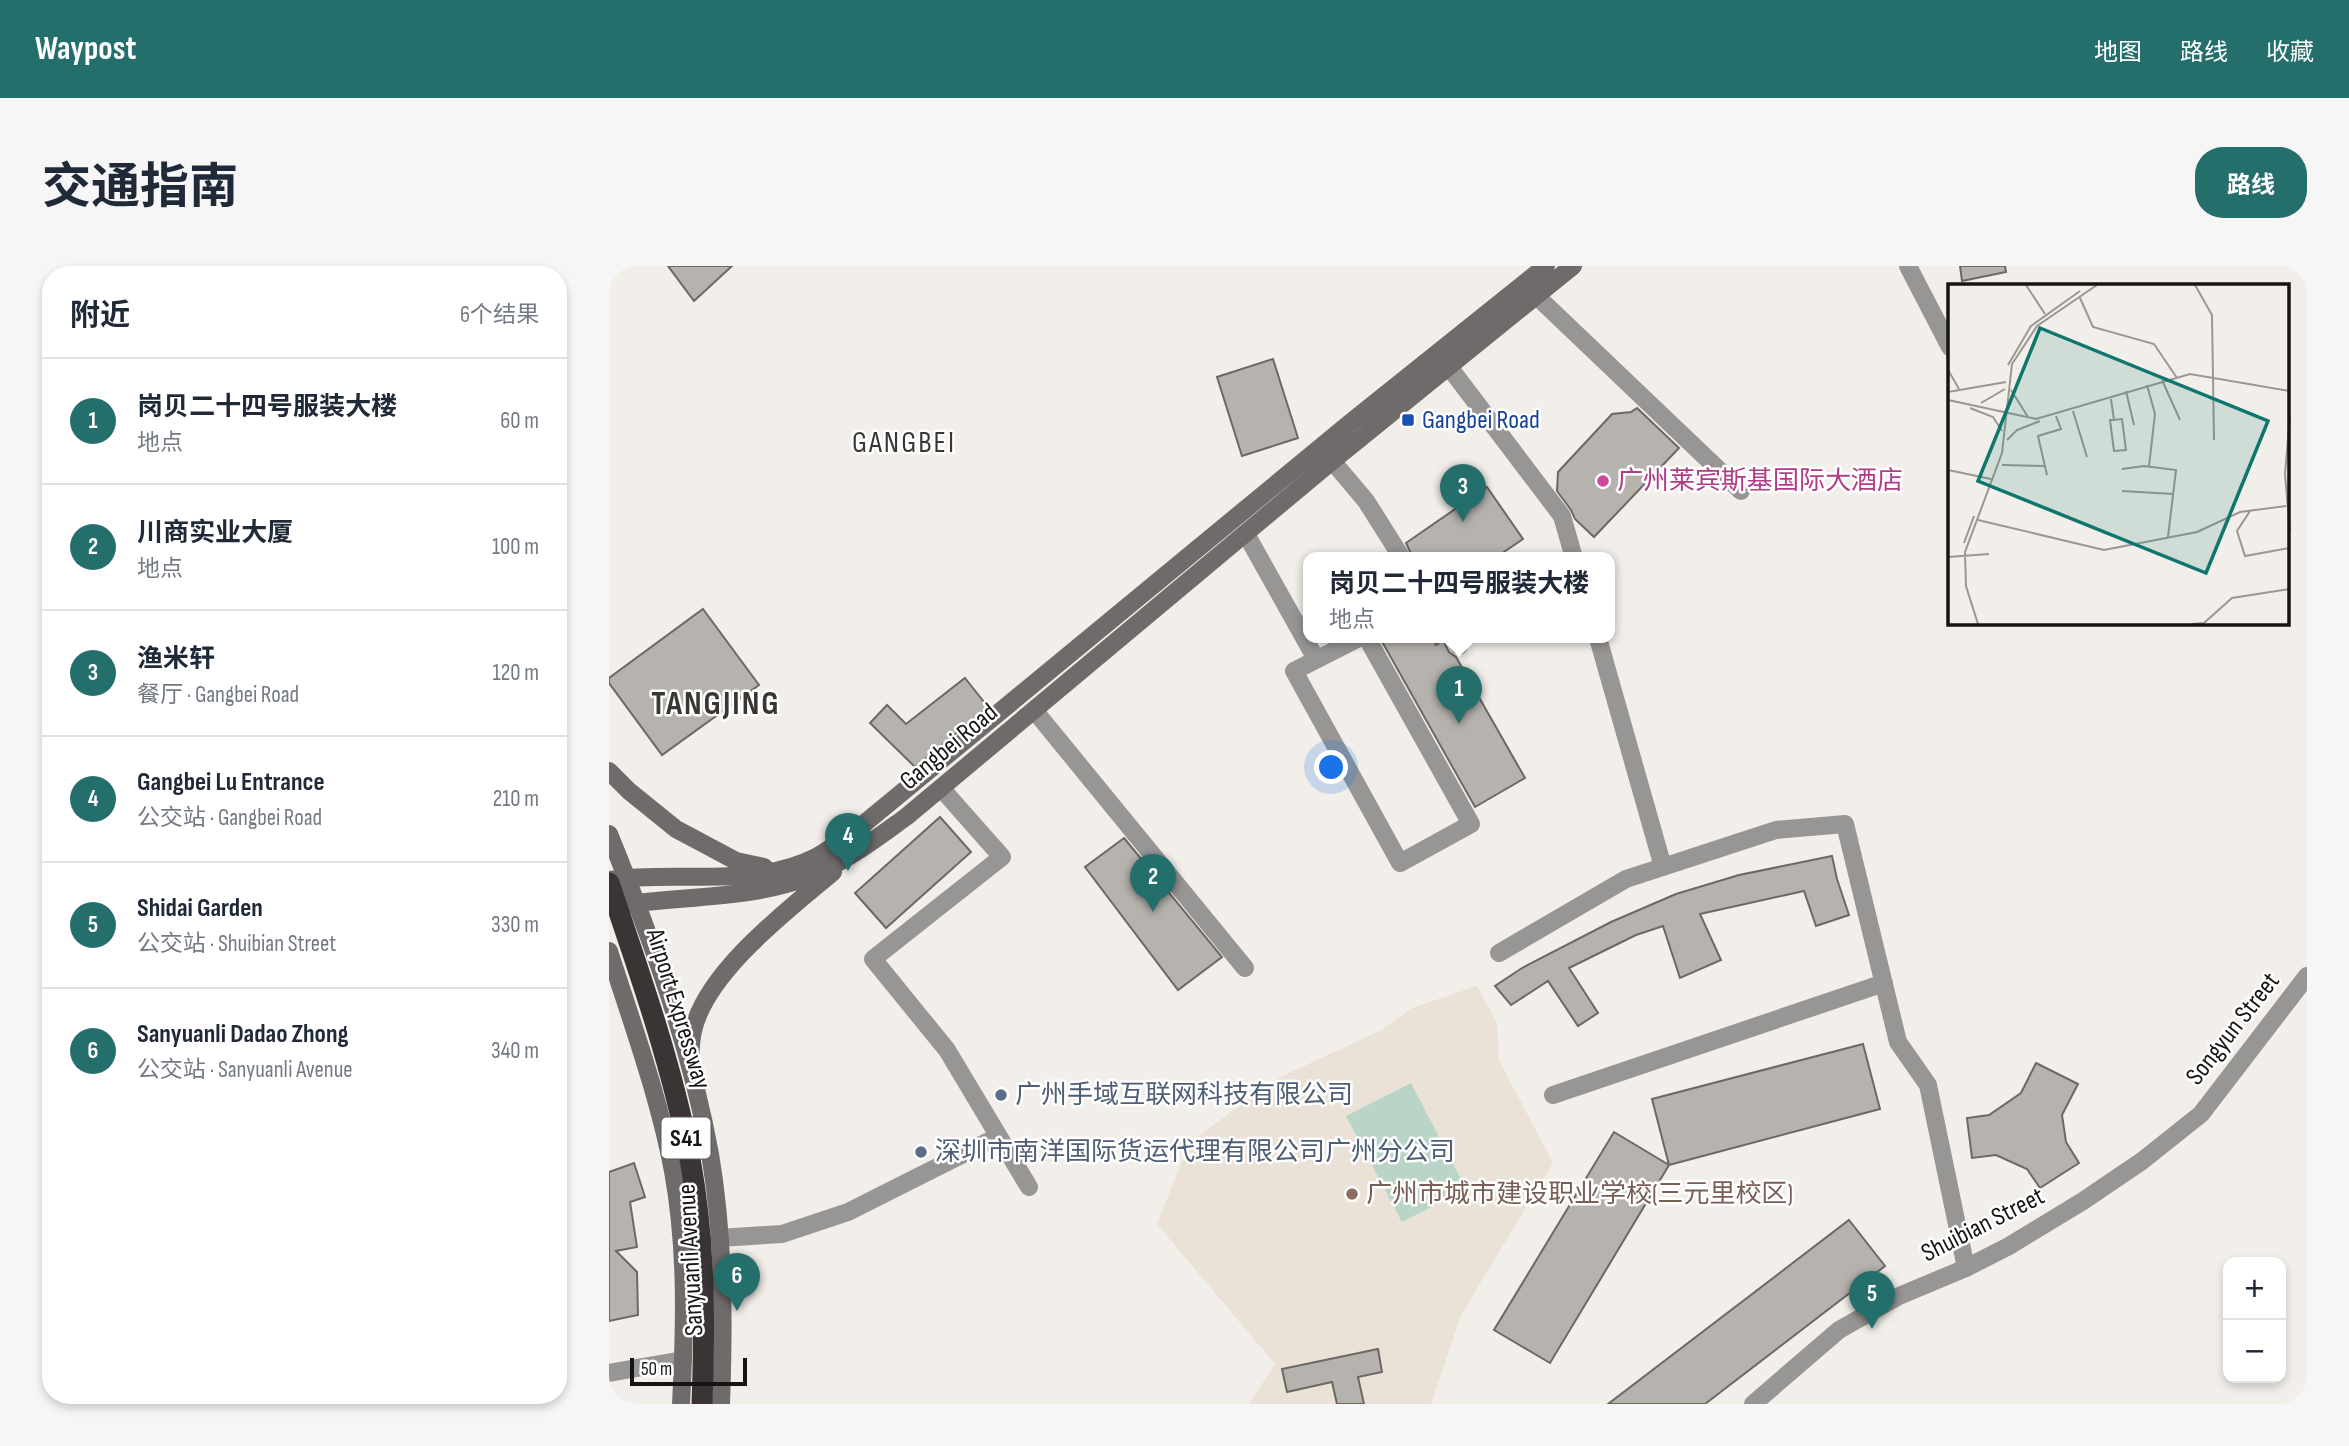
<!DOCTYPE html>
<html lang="zh">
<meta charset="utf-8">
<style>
:root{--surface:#fff;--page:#f6f6f7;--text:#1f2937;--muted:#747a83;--line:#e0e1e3;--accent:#246f6c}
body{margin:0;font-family:"Sofia Sans Condensed","Noto Sans SC",sans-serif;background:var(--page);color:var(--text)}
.controls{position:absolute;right:21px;bottom:21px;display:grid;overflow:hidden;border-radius:14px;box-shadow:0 4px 10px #0003}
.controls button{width:63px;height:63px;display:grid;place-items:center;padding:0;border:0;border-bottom:2px solid var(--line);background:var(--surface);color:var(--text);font:35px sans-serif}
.scale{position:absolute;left:21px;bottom:18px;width:117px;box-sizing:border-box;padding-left:7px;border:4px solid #171514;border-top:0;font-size:19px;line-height:24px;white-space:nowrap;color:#171514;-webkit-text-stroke:5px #fff;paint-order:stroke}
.you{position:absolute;left:723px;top:502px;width:24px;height:24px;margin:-18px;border:5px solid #fff;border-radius:50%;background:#1a73e8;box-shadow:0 0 0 10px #1a73e833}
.badge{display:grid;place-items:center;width:46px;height:46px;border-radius:50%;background:var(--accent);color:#fff;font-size:23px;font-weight:700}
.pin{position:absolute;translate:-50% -58px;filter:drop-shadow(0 2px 4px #0008)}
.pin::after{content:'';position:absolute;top:37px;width:24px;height:21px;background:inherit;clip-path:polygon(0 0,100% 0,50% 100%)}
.popup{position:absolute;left:694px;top:286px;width:312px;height:91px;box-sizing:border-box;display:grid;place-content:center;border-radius:14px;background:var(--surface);filter:drop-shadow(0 2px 5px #0005);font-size:23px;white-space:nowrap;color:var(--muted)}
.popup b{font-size:26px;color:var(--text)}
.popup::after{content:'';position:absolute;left:50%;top:100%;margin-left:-14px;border:14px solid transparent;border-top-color:var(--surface)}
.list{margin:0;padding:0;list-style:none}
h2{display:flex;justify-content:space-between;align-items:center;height:91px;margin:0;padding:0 28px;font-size:30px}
h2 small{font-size:23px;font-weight:400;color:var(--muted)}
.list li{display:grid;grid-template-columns:46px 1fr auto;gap:21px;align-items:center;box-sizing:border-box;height:126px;padding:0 28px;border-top:2px solid var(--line)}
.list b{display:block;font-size:26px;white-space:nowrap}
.list p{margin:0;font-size:23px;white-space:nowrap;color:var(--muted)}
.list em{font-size:23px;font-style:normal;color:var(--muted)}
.map{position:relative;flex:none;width:1698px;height:1138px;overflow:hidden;border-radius:28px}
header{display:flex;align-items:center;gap:42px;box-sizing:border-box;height:98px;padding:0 35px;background:var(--accent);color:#fff}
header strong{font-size:33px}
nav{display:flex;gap:38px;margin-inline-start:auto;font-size:24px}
.intro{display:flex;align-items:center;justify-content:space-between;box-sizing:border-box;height:168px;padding:0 42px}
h1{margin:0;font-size:49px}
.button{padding:18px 32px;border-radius:28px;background:var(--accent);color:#fff;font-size:24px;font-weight:700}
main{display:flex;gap:42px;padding:0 42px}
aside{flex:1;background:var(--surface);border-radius:28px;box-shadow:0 4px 10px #0003}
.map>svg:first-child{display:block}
.built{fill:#ebe2d7}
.green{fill:#b8d5c7}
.building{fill:#b6b3ae;stroke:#6c6864;stroke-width:2}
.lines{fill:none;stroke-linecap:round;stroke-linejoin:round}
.minor{stroke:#989595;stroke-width:18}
.secondary{stroke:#6f6b6a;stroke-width:18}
.motorway-bridge{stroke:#3a3534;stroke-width:21}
.transit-dot{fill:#1a4fb4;stroke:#fff;stroke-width:2.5}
.hotel-dot{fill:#d1479c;stroke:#fff;stroke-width:2.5}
.service-dot{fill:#5c6f8a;stroke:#fff;stroke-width:2.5}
.education-dot{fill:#8d6e63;stroke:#fff;stroke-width:2.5}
.labels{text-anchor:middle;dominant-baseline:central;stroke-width:5;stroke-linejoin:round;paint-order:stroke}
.shield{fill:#fff;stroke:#5d5b5a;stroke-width:2}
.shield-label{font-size:24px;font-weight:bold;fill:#171514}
.transit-label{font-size:26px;fill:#164399;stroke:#fff;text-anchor:start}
.hotel-label{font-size:26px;fill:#b23c85;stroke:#fff;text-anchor:start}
.street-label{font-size:26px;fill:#171514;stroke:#fff}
.service-label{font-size:26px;fill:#4e5e75;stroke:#fff;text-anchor:start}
.education-label{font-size:26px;fill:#785e54;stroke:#fff;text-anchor:start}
.quarter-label{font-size:30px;letter-spacing:2px;fill:#393633;stroke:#fff}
.district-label{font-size:33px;font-weight:bold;letter-spacing:2px;fill:#393633;stroke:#fff}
.inset-road{fill:none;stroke:#9a9794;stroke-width:2}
.view{fill:#0f766e;fill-opacity:0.15;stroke:#0f766e;stroke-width:3.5}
.inset-edge{fill:none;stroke:#171514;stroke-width:3.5}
</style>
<header>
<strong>Waypost</strong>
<nav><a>地图</a><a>路线</a><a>收藏</a></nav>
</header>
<div class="intro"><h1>交通指南</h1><a class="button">路线</a></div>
<main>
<aside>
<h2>附近<small>6个结果</small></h2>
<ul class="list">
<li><span class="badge">1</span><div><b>岗贝二十四号服装大楼</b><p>地点</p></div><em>60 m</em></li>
<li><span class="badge">2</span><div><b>川商实业大厦</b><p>地点</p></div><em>100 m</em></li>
<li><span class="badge">3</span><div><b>渔米轩</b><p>餐厅 · Gangbei Road</p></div><em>120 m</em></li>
<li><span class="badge">4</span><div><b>Gangbei Lu Entrance</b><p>公交站 · Gangbei Road</p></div><em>210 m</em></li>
<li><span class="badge">5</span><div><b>Shidai Garden</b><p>公交站 · Shuibian Street</p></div><em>330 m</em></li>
<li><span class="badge">6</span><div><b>Sanyuanli Dadao Zhong</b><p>公交站 · Sanyuanli Avenue</p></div><em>340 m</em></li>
</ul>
</aside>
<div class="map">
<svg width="1698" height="1138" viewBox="0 0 1698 1138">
<rect width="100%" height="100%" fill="#f2eee9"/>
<path class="built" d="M 868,720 L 888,757 L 890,794 L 944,897 L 852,1049 L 822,1138 L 640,1138 L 666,1098 L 548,958 L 581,876 L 671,811 L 771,765 L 803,742 Z"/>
<path class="green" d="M 802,817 L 857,923 L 793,956 L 737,850 Z"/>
<path class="building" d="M 59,0 L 123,0 L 85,35 Z
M 1351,0 L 1396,0 L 1397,6 L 1353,15 Z
M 664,93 L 689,172 L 633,190 L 608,111 Z
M 1028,142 L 1070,182 L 985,271 L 966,253 L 962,244 L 948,225 L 949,206 L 1003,148 L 1022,146 Z
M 878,221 L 914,273 L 886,292 L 804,292 L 797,277 Z
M 94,343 L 150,419 L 53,489 L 0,417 L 0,412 Z
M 771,372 L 823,372 L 827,379 L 834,374 L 840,386 L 847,391 L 916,512 L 866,541 Z
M 356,412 L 379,441 L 306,501 L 261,457 L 278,439 L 297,458 Z
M 331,551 L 362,586 L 277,662 L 246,627 Z
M 515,572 L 613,691 L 569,724 L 476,601 Z
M 1223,590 L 1228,613 L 1240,649 L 1207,660 L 1195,625 L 1091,648 L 1112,694 L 1071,712 L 1054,660 L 1027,669 L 960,702 L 989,747 L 969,760 L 939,715 L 902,739 L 886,720 L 913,702 L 1002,656 L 1067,628 L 1130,609 Z
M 1254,778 L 1271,843 L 1060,899 L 1043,833 Z
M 1427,797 L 1469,818 L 1453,849 L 1457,876 L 1470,897 L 1431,922 L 1418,903 L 1387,889 L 1363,892 L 1358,852 L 1380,849 L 1412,827 Z
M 1005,866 L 1060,899 L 941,1097 L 885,1064 Z
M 25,897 L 36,931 L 21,936 L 28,981 L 7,985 L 28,1006 L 29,1049 L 0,1055 L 0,906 Z
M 1240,954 L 1276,1000 L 1096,1138 L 999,1138 Z
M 769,1083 L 773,1106 L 749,1111 L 755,1138 L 728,1138 L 723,1116 L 678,1126 L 673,1103 Z"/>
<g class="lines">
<path class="minor" d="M 1299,0 L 1341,81
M 917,20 L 1132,225
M 831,89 L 953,250 L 965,292
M 714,184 L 757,235 L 793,292
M 637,268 L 707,393
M 750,372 L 685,405 L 791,597 L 862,558 L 758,372
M 845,372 L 850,380
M 989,372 L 1054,601
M 425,444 L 636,702
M 332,522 L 393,591 L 264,693 L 338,784 L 420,921
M 890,687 L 1017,613 L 1167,564 L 1236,558 L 1289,776 L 1319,819 L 1357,1002
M 944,829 L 1275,717
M 110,972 L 173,968 L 239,946 L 388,871
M 0,1107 L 74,1094
M 1144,1138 L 1230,1064 L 1290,1030 L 1357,1002 L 1400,980 L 1474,935 L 1533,895 L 1592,848 L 1698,710"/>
<path class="secondary" d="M 0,505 L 20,525 L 67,563 L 127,595 L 155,601
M 0,568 C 42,671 81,778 101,888 C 115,970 115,1055 112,1138
M 0,614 C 67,604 144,623 207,591 C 222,583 237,570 251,561 L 741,157 L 937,0
M 0,641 C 65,629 134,635 196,612 C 234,598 265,574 297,551 L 723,195 L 964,0
M 0,685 C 23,757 50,831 64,905 C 78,982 76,1060 72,1138
M 81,792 C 82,783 82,773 84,765 C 97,706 179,644 224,606"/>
<path class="motorway-bridge" d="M 0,617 C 31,708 63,799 81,893 C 96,974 96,1056 93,1138"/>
</g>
<rect class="transit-dot" x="792" y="147" width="14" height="14" rx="3.5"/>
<circle class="hotel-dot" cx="994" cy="215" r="7"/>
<g class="service-dot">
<circle cx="392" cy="829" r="7"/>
<circle cx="312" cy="886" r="7"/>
</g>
<circle class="education-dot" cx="743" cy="928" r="7"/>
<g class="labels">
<rect class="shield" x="52.5" y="851.5" width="49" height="41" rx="5"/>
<g class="shield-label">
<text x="77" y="872">S41</text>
</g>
<g class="transit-label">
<text x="813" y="154">Gangbei Road</text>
</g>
<g class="hotel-label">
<text x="1008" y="215">广州莱宾斯基国际大酒店</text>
</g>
<g class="street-label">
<text transform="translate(340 481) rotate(-40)">Gangbei Road</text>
<text transform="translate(69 743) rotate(73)">Airport Expressway</text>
<text transform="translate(1624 763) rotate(-52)">Songyun Street</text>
<text transform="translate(1374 959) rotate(-27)">Shuibian Street</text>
<text transform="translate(82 994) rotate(-93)">Sanyuanli Avenue</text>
</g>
<g class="service-label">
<text x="406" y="829">广州手域互联网科技有限公司</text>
<text x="326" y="886">深圳市南洋国际货运代理有限公司广州分公司</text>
</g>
<g class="education-label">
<text x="757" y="928">广州市城市建设职业学校(三元里校区)</text>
</g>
<g class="quarter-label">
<text x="295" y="177">GANGBEI</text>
</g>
<g class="district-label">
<text x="107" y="438">TANGJING</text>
</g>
</g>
<g transform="translate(1339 18)">
<rect width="341" height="341" fill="#f2eee9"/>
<path class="inset-road" d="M 78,1 L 97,30M 247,1 L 264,31 L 266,156M 132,14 L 145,43 L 206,60 L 229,94M 60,81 L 83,42 L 132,7M 0,86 L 11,105M 214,96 L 232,136M 199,101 L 207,130 L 201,182M 63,106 L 80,133M 178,107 L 186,141M 0,108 L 58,98M 163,115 L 166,136 L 174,135 L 178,166 L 166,167 L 162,136 L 166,136M 0,116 L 88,135 L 242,90 L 342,107M 33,119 L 57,105M 22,124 L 45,133 L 54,147M 125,127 L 139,173M 342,132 L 337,190 L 342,248M 59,156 L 69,146 L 92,137M 54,181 L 97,182M 174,185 L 196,182 L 228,186 L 220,253M 0,186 L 43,195M 99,191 L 90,152 L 113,145 L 108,132M 174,207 L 225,210M 302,227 L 289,247 L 297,272 L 342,264M 30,236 L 156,266 L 249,248 L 292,228 L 338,222M 16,259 L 26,232M 0,273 L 41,270M 30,340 L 18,302 L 17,268 L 54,169 L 64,80 L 89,42 L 149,1M 244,340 L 256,339 L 284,314 L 342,305"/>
<path class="view" d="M 92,44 L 320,137 L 258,289 L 30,197 Z"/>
<rect width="341" height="341" class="inset-edge"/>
</g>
</svg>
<div class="controls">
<button>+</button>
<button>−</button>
</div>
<div class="scale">50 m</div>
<div class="you"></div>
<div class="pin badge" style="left:850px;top:458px">1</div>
<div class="popup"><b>岗贝二十四号服装大楼</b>地点</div>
<div class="pin badge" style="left:544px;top:646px">2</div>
<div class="pin badge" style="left:854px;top:256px">3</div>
<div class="pin badge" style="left:239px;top:605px">4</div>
<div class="pin badge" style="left:1263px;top:1063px">5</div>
<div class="pin badge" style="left:128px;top:1045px">6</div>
</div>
</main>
